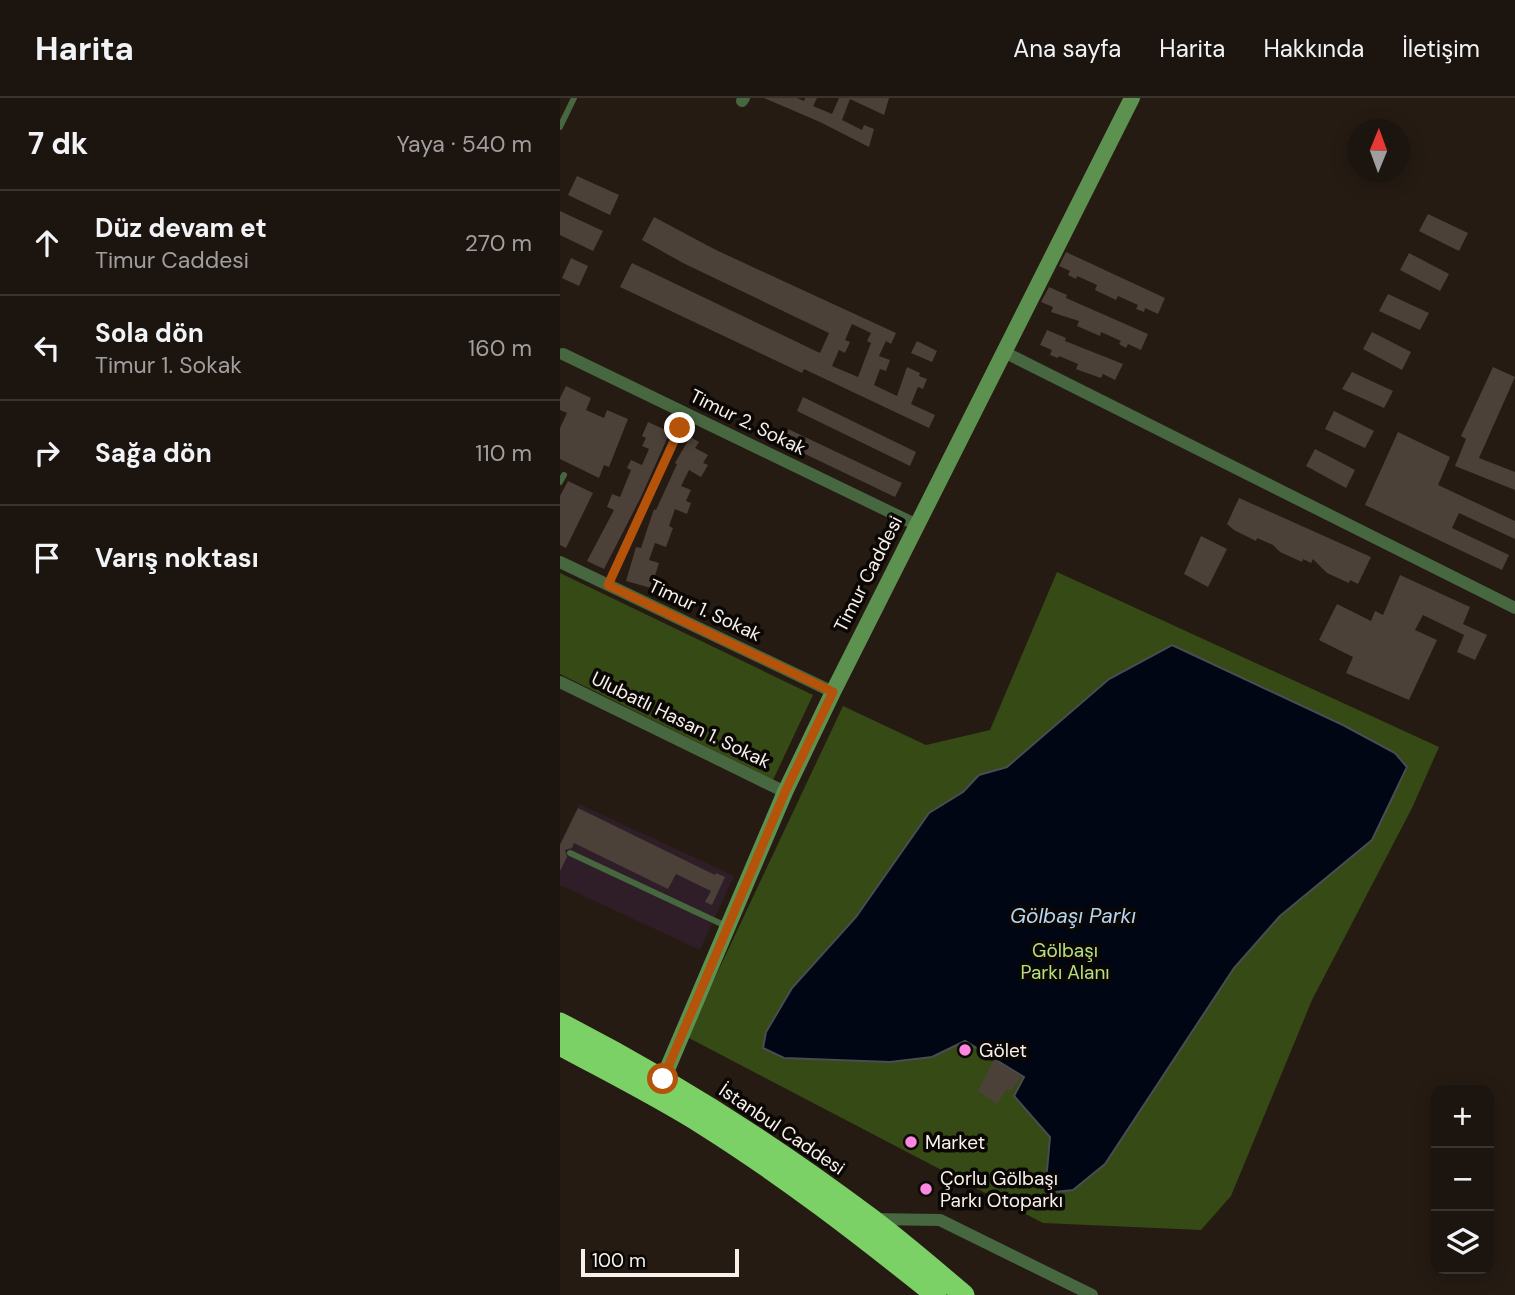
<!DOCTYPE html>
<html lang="tr">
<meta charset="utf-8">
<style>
:root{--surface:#1c140e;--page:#29211c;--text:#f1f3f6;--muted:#a09e9e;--line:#3a332e}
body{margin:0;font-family:"DM Sans",sans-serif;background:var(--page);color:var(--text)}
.controls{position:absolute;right:21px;bottom:21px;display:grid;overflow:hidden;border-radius:14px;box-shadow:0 4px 18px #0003}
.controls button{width:63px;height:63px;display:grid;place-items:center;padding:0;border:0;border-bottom:2px solid var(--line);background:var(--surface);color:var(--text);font:35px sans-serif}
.compass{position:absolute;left:787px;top:21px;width:63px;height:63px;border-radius:50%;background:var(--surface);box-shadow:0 4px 18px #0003;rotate:1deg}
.scale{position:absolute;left:21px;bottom:18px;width:158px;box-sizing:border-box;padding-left:7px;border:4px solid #f7f0eb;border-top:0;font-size:19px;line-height:24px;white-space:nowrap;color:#f7f0eb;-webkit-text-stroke:5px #0b0704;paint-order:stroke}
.stop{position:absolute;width:21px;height:21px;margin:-16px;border:5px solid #b45309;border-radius:50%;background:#fff}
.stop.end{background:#b45309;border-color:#fff;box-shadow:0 2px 7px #0008}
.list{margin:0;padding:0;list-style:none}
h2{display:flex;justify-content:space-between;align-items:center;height:91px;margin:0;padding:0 28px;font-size:30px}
h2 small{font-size:23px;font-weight:400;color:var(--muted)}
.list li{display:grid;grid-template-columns:46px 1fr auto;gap:21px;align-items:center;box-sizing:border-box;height:105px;padding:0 28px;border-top:2px solid var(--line)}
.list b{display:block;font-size:26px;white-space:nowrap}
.list p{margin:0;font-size:23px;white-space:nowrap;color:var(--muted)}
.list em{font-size:23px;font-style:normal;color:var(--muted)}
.icon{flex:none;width:38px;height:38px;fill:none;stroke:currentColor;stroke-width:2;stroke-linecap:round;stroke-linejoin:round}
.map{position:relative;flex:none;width:955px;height:1197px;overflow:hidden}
header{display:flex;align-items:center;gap:42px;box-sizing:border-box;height:98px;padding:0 35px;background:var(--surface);border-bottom:2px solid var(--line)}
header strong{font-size:33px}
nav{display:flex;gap:38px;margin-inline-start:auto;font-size:24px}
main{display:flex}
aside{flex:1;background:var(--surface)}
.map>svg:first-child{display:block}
.commercial{fill:#2f1e27}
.green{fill:#354a14}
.water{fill:#000613;stroke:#4a4c54;stroke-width:2}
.building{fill:#4c4138;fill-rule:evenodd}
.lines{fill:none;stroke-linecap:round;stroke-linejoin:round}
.lane{stroke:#46673f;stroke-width:6}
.street{stroke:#46673f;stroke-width:12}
.secondary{stroke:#5c914f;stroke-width:16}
.highway{stroke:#7bd066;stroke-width:21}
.route{stroke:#b45309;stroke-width:9}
.poi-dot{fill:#fd86e1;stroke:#0b0704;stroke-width:2.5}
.labels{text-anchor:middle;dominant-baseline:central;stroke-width:7;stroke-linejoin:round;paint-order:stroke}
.street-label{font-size:19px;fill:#f7f0eb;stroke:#0b0704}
.park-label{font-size:19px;fill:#b6e07e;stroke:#0b0704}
.poi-label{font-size:19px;fill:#f7f0eb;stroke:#0b0704;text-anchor:start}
.water-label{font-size:21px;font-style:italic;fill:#b5d6f3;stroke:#0b0704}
</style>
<header>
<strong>Harita</strong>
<nav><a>Ana sayfa</a><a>Harita</a><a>Hakkında</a><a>İletişim</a></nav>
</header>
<main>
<aside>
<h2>7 dk<small>Yaya · 540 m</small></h2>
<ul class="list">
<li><svg class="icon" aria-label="ahead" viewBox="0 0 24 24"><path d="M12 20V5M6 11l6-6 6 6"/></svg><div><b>Düz devam et</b><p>Timur Caddesi</p></div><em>270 m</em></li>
<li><svg class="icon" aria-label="left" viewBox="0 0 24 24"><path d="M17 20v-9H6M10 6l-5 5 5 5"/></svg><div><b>Sola dön</b><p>Timur 1. Sokak</p></div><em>160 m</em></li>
<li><svg class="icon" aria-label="right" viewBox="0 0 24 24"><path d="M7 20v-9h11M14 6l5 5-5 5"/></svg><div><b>Sağa dön</b></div><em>110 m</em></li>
<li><svg class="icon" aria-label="arrive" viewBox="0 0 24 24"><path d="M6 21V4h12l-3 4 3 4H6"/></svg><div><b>Varış noktası</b></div></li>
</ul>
</aside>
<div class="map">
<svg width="955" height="1197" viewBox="0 0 955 1197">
<rect width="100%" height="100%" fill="#251b13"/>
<path class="commercial" d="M 19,706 L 174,778 L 140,852 L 0,787 L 0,745 Z"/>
<path class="green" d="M 497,474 L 879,649 L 852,710 L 752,902 L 671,1098 L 641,1132 L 483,1125 L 127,939 L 283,608 L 366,647 L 430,632 Z
M 0,475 L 253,597 L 213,682 L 0,576 Z"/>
<path class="water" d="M 612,547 L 783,627 L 835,655 L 847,669 L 812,742 L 720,818 L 674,870 L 545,1066 L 513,1092 L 485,1095 L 490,1039 L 454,998 L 464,979 L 405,943 L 372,959 L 330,964 L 224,960 L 203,950 L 206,934 L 232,890 L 296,819 L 369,715 L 403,694 L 419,677 L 447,669 L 549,581 Z"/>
<path class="building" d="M 204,0 L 237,0 L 244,3 L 245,0 L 257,0 L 253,8 L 272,16 L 279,0 L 329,0 L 324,17 L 290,1 L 282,22 L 302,32 L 304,27 L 314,31 L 309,49 L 260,24 Z
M 17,78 L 59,97 L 50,117 L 8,97 Z
M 0,113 L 43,133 L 33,153 L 0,137 Z
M 868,116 L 908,135 L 899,153 L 859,133 Z
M 94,119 L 156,152 L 336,235 L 331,246 L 326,243 L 319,258 L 330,262 L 326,273 L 320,271 L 314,287 L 337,298 L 347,269 L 360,275 L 359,278 L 367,281 L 363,291 L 358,289 L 351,306 L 375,317 L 369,330 L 244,271 L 242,275 L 60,189 L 72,165 L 260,255 L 269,235 L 123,165 L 82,142 ZM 292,226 L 311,235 L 307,243 L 311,245 L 298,279 L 272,268 L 279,252 L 285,255 L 290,244 L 285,242 Z
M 506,154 L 605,200 L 598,216 L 585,210 L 584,214 L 576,211 L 578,207 L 558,198 L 556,202 L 535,192 L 537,187 L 517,178 L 516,181 L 508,177 L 510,173 L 499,168 Z
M 849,155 L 889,176 L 880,193 L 840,172 Z
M 11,160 L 28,168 L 19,188 L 2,180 Z
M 489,189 L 507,197 L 506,200 L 588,236 L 581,252 L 568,246 L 566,250 L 559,246 L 561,243 L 541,234 L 540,238 L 517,228 L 519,223 L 491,214 L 493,209 L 481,204 Z
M 828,196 L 869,215 L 860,232 L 819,213 Z
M 487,232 L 506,240 L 505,243 L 563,266 L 555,282 L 543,276 L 541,280 L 524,274 L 516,271 L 518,266 L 499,258 L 498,260 L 490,257 L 492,252 L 480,247 Z
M 812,234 L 851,254 L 842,272 L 803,251 Z
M 357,243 L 377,253 L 372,264 L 351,255 Z
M 933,269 L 955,279 L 919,360 L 955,374 L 955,392 L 895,368 L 906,341 L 901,338 Z
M 792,274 L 833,293 L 824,310 L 782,291 Z
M 6,288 L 31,300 L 26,312 L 44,320 L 47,312 L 68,321 L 49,369 L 44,367 L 39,380 L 0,361 L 0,330 L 7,315 L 0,312 L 0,300 Z
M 243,299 L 356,354 L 350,368 L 237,313 Z
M 774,313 L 814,333 L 805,350 L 765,331 Z
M 88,324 L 110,334 L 81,399 L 44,471 L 27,463 L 54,412 L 47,409 L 52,396 L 60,399 L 71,372 L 67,370 L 71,362 L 82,367 L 89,351 L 82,348 L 86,340 L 82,338 Z
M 228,331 L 342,385 L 335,399 L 222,345 Z
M 838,334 L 890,359 L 878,387 L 955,423 L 955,441 L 899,415 L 892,430 L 949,457 L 942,472 L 805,407 Z
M 130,339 L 139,344 L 135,350 L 148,357 L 143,365 L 148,367 L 141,379 L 129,372 L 121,388 L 131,392 L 126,403 L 131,405 L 127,416 L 115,411 L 109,428 L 113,430 L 106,449 L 95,445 L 89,462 L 99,465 L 91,490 L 66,483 L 76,449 L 81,450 L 94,411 L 96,412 L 117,366 L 115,365 Z
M 755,351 L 795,372 L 786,390 L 746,368 Z
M 8,383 L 33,395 L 6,450 L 0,447 L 0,398 Z
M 679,400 L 811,459 L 798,486 L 790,482 L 789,485 L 767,475 L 753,461 L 751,465 L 743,461 L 742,464 L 720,454 L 713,447 L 697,440 L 696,443 L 674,432 L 667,426 Z
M 641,438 L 667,451 L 648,489 L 624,476 Z
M 840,477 L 910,509 L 903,526 L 927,537 L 915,562 L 897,554 L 904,537 L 863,517 L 855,532 L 877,542 L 849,602 L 786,575 L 793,559 L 759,542 L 777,506 L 811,523 L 815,513 L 823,517 Z
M 18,710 L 155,777 L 156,775 L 165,779 L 152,807 L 145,804 L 151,793 L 116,776 L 108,791 L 14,745 L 12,750 L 5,752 L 7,759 L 0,773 L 0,747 Z
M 434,961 L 461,979 L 451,993 L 447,991 L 437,1006 L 418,993 Z"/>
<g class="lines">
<path class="lane" d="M 0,29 L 14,0
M 0,384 L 4,377
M 48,487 L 120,330
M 10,755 L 166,828"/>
<path class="street" d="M 182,3 L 184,0
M 444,254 L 955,510
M 3,256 L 357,427
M 0,464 L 273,594
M 0,584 L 225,694
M 312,1121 L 380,1122 L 532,1197"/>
<path class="secondary" d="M 103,981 L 225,694 L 273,594 L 572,0"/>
<path class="highway" d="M 0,925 C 109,981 212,1046 310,1120 C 342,1144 373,1171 404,1197
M 0,947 C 48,973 98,998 144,1027 C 225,1078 301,1137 376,1197"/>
</g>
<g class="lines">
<path class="route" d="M 103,981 L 225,694 L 273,594 L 48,487 L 120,330"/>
</g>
<g class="poi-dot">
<circle cx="405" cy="952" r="7"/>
<circle cx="351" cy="1044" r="7"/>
<circle cx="366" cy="1091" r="7"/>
</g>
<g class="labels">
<g class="street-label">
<text transform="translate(188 324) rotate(26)">Timur 2. Sokak</text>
<text transform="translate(308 476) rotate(-63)">Timur Caddesi</text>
<text transform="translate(145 512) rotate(25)">Timur 1. Sokak</text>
<text transform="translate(121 622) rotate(26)">Ulubatlı Hasan 1. Sokak</text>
<text transform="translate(222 1031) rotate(34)">İstanbul Caddesi</text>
</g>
<g class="park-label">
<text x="505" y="852">Gölbaşı<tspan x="505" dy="22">Parkı Alanı</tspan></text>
</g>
<g class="poi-label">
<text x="419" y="952">Gölet</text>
<text x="365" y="1044">Market</text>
<text x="380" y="1080">Çorlu Gölbaşı<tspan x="380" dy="22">Parkı Otoparkı</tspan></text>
</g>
<g class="water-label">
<text x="513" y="818">Gölbaşı Parkı</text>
</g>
</g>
</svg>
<div class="controls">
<button>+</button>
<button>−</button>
<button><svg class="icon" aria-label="layers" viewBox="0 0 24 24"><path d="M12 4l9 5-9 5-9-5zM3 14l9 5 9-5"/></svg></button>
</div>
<svg class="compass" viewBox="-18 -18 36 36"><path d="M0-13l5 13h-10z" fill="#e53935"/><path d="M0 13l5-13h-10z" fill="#a09e9e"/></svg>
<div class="scale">100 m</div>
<div class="stop" style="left:103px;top:981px"></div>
<div class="stop end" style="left:120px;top:330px"></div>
</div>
</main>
